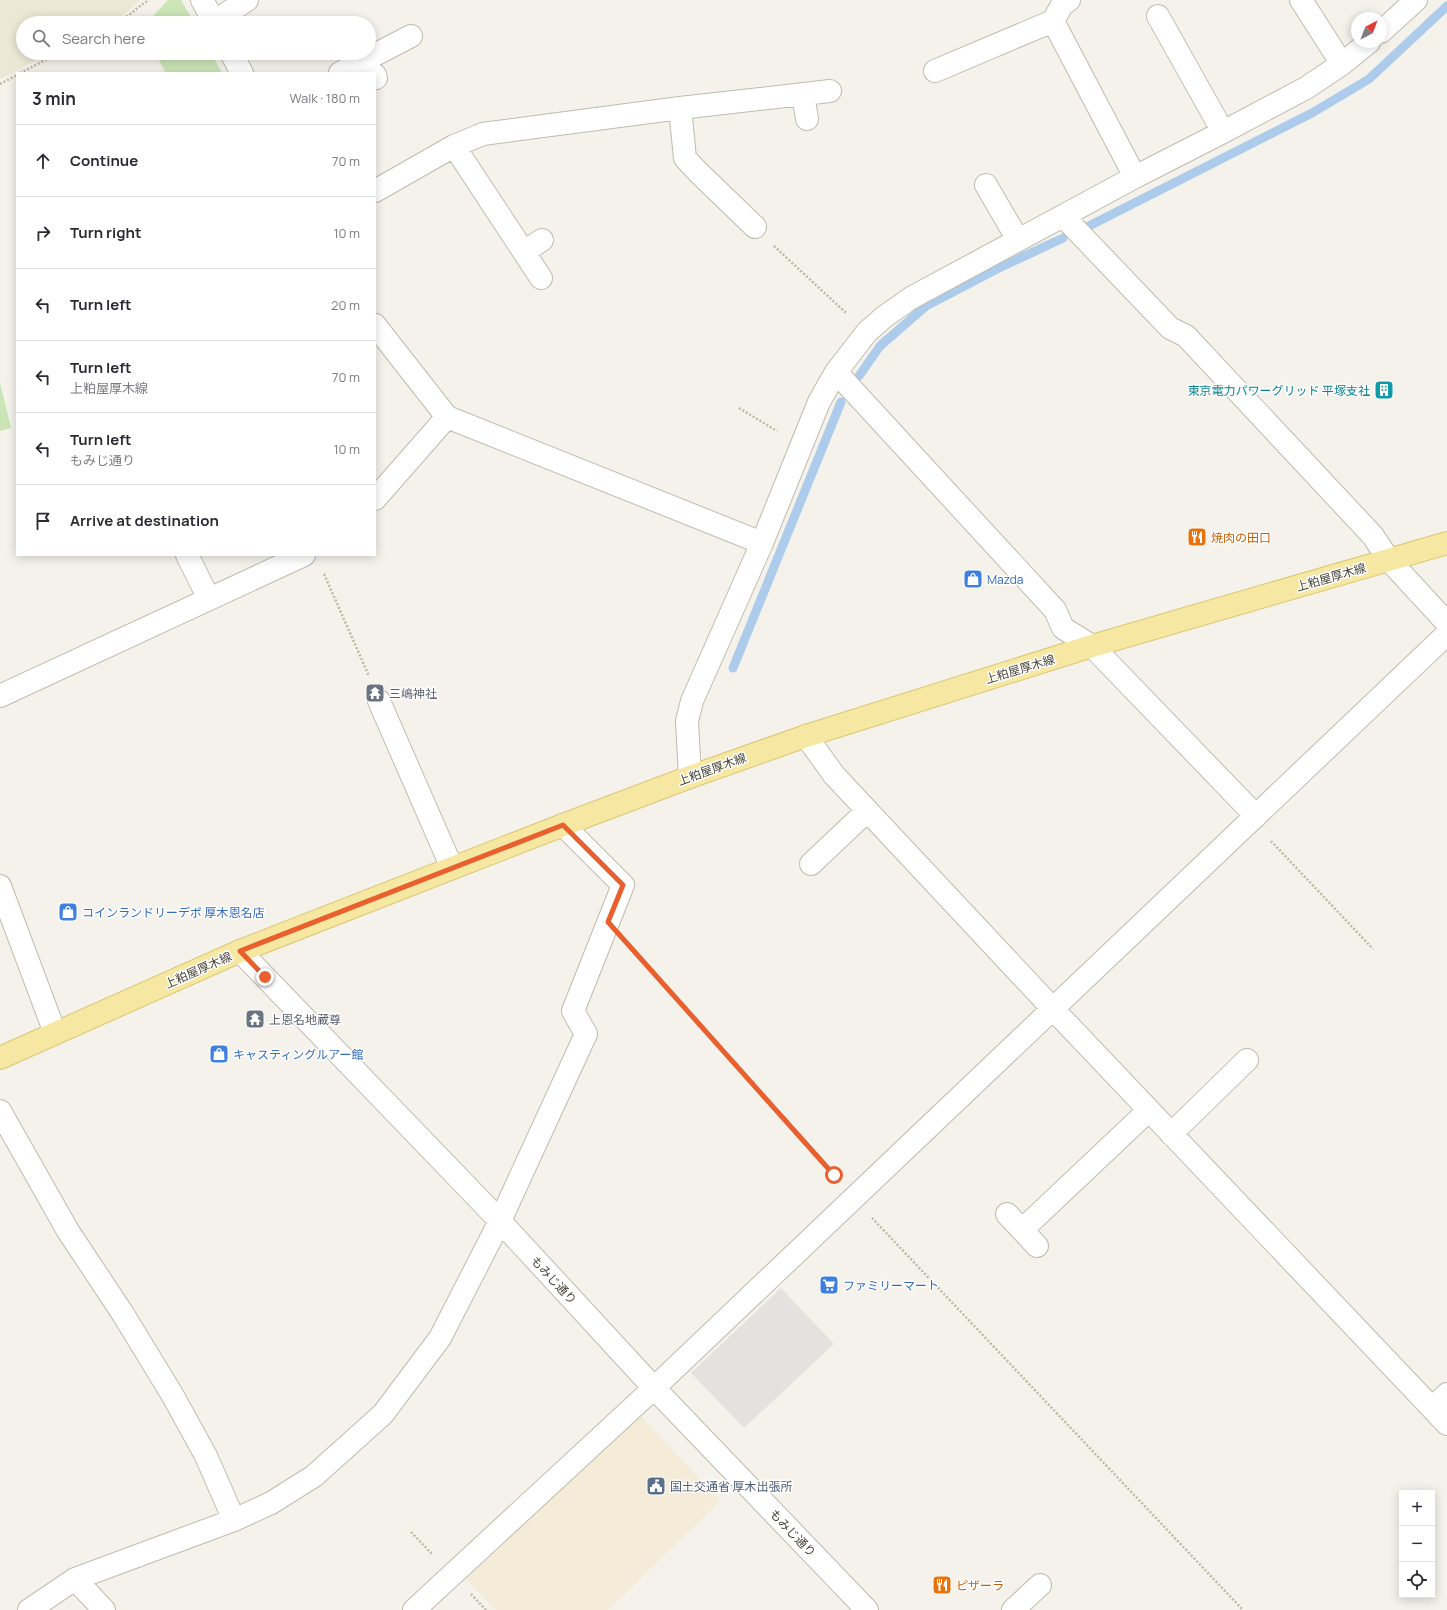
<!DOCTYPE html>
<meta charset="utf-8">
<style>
:root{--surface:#fff;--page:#f7f7f7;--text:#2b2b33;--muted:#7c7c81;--line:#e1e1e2}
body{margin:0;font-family:Manrope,"Noto Sans JP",sans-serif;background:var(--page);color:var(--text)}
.controls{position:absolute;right:12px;bottom:12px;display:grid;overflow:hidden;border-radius:0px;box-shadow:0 2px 10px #0003}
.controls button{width:36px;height:36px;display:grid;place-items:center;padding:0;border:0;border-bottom:1px solid var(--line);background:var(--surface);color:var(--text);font:20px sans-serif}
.compass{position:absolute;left:1351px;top:12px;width:36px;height:36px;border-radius:50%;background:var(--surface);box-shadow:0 2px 10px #0003;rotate:42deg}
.stop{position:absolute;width:12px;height:12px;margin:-9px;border:3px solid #e95f2d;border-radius:50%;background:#fff}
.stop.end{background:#e95f2d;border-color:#fff;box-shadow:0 1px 4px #0008}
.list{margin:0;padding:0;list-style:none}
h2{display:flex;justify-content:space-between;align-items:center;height:52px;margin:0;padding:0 16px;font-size:17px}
h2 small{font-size:13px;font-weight:400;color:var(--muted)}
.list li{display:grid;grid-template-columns:26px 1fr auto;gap:12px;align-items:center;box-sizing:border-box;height:72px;padding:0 16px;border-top:1px solid var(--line)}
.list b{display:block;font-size:15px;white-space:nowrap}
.list p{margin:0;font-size:13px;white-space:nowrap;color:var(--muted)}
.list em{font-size:13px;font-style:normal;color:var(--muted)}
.icon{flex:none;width:22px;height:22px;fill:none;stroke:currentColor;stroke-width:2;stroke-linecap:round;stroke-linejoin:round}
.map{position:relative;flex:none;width:1447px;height:1610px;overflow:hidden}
.search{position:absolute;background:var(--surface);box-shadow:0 2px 10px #0003;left:16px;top:16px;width:360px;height:44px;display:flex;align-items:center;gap:10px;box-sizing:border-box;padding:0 14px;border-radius:22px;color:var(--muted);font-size:15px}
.panel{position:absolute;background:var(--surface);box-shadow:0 2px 10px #0003;left:16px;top:72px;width:360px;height:484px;border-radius:0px}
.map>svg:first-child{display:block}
.commercial{fill:#f4ebd8}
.education{fill:#ece8d6}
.green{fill:#cbe5b7}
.parking{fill:#e3e2df}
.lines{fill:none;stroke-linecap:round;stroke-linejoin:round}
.stream{stroke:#adcbeb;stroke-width:9}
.minor-casing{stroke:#bfbbae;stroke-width:24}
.major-casing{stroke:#dbc772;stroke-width:24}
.path{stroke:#c0b8a0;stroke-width:2.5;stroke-dasharray:2 2;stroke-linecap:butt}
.minor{stroke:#fff;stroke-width:22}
.major{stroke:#f6e8a2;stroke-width:22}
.route{stroke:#e95f2d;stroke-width:5}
.labels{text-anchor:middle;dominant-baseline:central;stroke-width:3;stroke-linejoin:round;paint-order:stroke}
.culture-label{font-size:12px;fill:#0d838f;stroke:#fff;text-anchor:end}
.food-label{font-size:12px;fill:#c56008;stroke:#fff;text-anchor:start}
.street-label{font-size:12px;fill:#484439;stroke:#fff}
.shop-label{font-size:12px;fill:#366cbe;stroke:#fff;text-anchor:start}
.worship-label{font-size:12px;fill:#5b616d;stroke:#fff;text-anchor:start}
.service-label{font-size:12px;fill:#4e5e75;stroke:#fff;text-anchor:start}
</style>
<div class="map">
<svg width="1447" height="1610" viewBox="0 0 1447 1610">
<rect width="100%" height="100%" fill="#f4f2eb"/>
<path class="commercial" d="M 638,1413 L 720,1501 L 608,1610 L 496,1610 L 464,1577 Z"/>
<path class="education" d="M 0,0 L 140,0 L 126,13 L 106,23 L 23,23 L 23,53 L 49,53 L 0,79 Z"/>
<path class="green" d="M 168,0 L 181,0 L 194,23 L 142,23 L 154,15 Z
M 155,53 L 211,53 L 222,73 L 166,73 Z
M 0,383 L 11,428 L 0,431 Z"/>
<path class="parking" d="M 781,1288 L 834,1344 L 744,1428 L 691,1373 Z"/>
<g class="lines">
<path class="stream" d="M 1087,227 L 1312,113 L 1369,79 L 1447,6
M 859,376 L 880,346 L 926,306 L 999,268 L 1063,238
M 733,668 L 841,402"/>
<defs>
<path id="minor" d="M 202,0 L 215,23
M 1301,0 L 1342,64
M 1158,16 L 1223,132
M 215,21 L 247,0
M 1053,21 L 1135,177
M 1381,32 L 1416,0
M 231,53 L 242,73
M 935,71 L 1053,21 L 1062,5 L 1069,0
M 340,73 L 411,36
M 375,75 L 376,78
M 803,94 L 807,119
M 680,108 L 685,158 L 698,172 L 755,227
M 454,146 L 541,278
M 986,185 L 1018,240
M 375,191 L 454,146 L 483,134 L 680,108 L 830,91
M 1063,216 L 1170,328 L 1186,336 L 1373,536 L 1389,560 L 1447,623
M 524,252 L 542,240
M 375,325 L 447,417 L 762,543
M 836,372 L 1055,610 L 1063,628 L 1092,646 L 1256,816
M 375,499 L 447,417
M 187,555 L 209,599
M 0,696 L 304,555
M 379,701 L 452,868
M 806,736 L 834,775 L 1053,1009 L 1447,1424
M 690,777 L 687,721 L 692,701 L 762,543 L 819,402 L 836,372 L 867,332 L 884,317 L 911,298 L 1135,177 L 1223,132 L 1306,88 L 1342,64 L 1369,42
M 811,864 L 867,811
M 0,886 L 55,1033
M 240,951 L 500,1221 L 654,1388 L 867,1610
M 0,1111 L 68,1231 L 123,1314 L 173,1396 L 206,1456 L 234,1520
M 1171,1134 L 1247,1060
M 1007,1214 L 1022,1230
M 1037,1246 L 1022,1230 L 1149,1110
M 1432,1408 L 1447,1394
M 75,1579 L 104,1610
M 29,1610 L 75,1579 L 234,1520 L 271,1503 L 314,1476 L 383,1414 L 440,1338 L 500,1221 L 586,1034 L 573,1011 L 623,885 L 563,825
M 414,1610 L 654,1388 L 1447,634
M 1013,1610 L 1040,1585"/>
<path id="major" d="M 0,1058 L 240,951 L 563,825 L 690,777 L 806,736 L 1092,646 L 1447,543"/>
</defs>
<use href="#minor" class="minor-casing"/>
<use href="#major" class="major-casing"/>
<path class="path" d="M 116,23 C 129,17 137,7 149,0
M 20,73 L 59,53
M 0,84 L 17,75
M 774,246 L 846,313
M 739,408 L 777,431
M 324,574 L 369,676
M 1271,841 L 1373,949
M 628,945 L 835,1177
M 872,1218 L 1243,1610
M 411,1532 L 433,1555
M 471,1594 L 486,1610"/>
<use href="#minor" class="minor"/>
<use href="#major" class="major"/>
</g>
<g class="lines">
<path class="route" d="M 265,977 L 240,951 L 563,825 L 623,885 L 608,922 L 834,1175"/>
</g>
<defs>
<symbol id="building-square" viewBox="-11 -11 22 22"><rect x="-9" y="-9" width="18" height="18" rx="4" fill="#0f9aa8" stroke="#fff"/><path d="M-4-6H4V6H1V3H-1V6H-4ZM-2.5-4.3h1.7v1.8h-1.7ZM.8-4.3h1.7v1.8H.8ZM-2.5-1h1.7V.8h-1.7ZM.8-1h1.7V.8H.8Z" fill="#fff"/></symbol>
<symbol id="restaurant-square" viewBox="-11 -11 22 22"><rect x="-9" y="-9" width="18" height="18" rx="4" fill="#e8710a" stroke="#fff"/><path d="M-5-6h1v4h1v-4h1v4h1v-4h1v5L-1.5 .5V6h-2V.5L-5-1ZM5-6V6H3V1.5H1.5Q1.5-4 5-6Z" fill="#fff"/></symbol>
<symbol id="shop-square" viewBox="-11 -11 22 22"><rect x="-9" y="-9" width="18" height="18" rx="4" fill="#3f7fe0" stroke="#fff"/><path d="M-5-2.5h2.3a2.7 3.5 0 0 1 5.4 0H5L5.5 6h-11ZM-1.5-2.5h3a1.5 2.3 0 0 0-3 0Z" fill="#fff"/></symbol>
<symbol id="temple-square" viewBox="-11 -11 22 22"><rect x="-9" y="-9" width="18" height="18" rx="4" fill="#6b7280" stroke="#fff"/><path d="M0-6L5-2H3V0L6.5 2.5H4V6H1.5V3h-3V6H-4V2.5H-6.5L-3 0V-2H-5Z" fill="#fff"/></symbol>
<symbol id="supermarket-square" viewBox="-11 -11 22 22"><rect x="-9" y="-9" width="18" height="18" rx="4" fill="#3f7fe0" stroke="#fff"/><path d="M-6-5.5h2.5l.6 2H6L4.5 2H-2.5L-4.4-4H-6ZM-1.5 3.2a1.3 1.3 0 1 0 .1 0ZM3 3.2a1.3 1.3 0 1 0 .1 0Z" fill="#fff"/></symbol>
<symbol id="civic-square" viewBox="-11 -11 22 22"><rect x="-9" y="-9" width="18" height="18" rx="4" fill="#5c6f8a" stroke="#fff"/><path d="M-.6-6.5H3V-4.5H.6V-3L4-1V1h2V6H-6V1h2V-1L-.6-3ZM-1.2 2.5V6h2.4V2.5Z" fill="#fff"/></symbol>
</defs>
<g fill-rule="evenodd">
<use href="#building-square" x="1373" y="379" width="22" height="22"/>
<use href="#restaurant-square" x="1186" y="526" width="22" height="22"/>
<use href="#shop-square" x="962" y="568" width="22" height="22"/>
<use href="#temple-square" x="364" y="682" width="22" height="22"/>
<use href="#shop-square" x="57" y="901" width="22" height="22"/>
<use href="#temple-square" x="244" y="1008" width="22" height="22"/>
<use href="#shop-square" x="208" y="1043" width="22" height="22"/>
<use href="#supermarket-square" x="818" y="1274" width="22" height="22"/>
<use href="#civic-square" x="645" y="1475" width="22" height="22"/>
<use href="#restaurant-square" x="931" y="1574" width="22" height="22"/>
</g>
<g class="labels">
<g class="culture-label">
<text x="1370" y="390">東京電力パワーグリッド 平塚支社</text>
</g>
<g class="food-label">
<text x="1211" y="537">焼肉の田口</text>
<text x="956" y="1585">ピザーラ</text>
</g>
<g class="street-label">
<text transform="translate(1331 577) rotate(-16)">上粕屋厚木線</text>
<text transform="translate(1020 669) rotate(-17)">上粕屋厚木線</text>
<text transform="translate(712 769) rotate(-20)">上粕屋厚木線</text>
<text transform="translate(198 970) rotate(-24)">上粕屋厚木線</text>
<text transform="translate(554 1280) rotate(47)">もみじ通り</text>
<text transform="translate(793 1533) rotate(46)">もみじ通り</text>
</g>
<g class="shop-label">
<text x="987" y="579">Mazda</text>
<text x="82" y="912">コインランドリーデポ 厚木恩名店</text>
<text x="233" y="1054">キャスティングルアー館</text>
<text x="843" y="1285">ファミリーマート</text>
</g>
<g class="worship-label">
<text x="389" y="693">三嶋神社</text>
<text x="269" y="1019">上恩名地蔵尊</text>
</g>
<g class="service-label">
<text x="670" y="1486">国土交通省 厚木出張所</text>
</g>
</g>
</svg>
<div class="controls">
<button>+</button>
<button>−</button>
<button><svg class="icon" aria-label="locate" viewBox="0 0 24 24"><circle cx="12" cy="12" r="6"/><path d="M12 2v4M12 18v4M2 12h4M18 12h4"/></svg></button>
</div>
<svg class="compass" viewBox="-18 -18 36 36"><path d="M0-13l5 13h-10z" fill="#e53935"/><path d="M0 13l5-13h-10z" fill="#7c7c81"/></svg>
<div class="stop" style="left:834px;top:1175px"></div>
<div class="stop end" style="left:265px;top:977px"></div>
<div class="search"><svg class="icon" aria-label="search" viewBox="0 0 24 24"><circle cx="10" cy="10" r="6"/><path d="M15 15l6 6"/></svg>Search here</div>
<section class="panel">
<h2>3 min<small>Walk · 180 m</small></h2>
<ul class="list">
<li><svg class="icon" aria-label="ahead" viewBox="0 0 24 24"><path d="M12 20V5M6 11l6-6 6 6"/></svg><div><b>Continue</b></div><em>70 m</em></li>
<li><svg class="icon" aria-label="right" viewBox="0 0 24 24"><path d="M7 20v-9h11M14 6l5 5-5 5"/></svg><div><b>Turn right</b></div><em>10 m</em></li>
<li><svg class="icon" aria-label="left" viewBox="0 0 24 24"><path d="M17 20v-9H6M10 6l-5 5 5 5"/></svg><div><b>Turn left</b></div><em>20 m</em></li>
<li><svg class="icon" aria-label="left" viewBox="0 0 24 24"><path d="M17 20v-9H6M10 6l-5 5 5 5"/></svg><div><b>Turn left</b><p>上粕屋厚木線</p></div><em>70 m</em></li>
<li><svg class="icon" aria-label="left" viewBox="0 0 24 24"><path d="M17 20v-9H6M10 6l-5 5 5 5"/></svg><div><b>Turn left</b><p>もみじ通り</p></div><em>10 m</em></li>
<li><svg class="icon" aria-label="arrive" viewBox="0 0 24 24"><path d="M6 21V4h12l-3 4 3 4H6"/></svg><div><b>Arrive at destination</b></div></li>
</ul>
</section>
</div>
